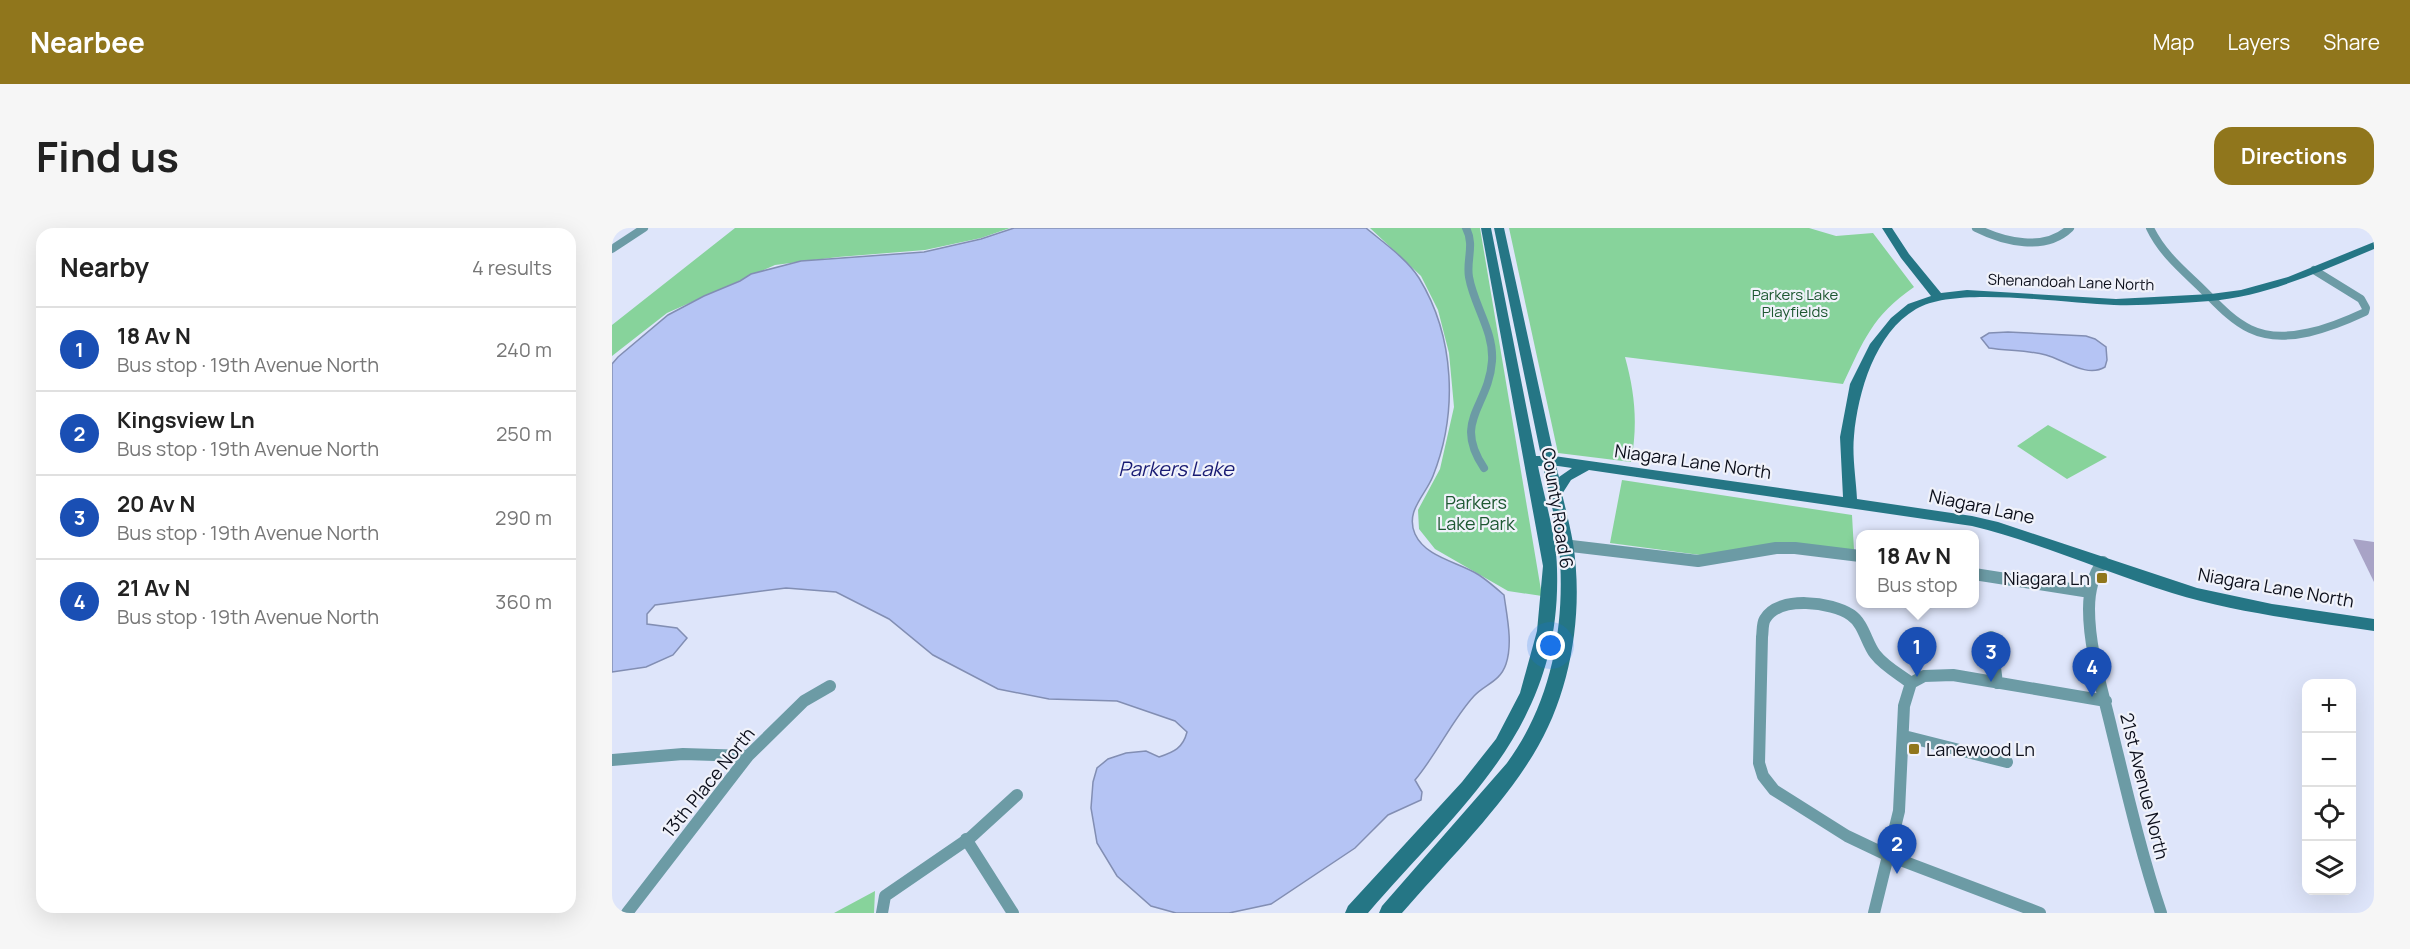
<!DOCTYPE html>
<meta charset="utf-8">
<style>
body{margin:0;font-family:Manrope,sans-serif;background:#f6f6f6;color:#222}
.controls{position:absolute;right:18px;bottom:18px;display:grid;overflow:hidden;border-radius:12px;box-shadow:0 6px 24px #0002}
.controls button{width:54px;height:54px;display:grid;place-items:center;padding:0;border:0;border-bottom:2px solid #e0e0e0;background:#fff;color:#222;font:30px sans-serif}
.you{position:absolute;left:939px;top:418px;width:21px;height:21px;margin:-15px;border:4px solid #fff;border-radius:50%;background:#1a73e8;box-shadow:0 0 0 9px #1a73e833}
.badge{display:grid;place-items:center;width:39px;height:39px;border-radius:50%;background:#90761c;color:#fff;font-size:20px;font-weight:700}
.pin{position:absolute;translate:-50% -50px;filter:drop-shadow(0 2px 3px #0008)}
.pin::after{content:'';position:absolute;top:32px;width:21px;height:18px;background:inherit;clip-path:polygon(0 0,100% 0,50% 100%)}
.popup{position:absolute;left:1244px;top:302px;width:123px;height:78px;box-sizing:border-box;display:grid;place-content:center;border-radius:12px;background:#fff;filter:drop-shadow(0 2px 4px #0005);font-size:20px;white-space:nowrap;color:#767676}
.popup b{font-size:22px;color:#222}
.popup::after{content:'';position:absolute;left:50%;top:100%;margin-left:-12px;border:12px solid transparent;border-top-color:#fff}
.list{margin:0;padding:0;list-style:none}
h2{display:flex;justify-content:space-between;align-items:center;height:78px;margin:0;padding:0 24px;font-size:26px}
h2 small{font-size:20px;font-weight:400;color:#767676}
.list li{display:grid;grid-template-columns:39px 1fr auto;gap:18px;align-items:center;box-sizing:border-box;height:84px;padding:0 24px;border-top:2px solid #e0e0e0}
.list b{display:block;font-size:22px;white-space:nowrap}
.list p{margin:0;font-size:20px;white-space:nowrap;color:#767676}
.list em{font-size:20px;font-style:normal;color:#767676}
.icon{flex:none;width:33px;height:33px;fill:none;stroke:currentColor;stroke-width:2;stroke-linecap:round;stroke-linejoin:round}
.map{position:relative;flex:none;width:1762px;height:685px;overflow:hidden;border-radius:18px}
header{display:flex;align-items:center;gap:36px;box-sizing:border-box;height:84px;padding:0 30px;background:#90761c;color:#fff}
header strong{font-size:28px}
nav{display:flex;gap:33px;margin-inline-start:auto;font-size:21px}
.intro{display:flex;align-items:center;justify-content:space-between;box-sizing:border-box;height:144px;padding:0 36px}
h1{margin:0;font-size:42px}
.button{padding:15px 27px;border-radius:18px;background:#90761c;color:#fff;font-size:21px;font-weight:700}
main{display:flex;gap:36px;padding:0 36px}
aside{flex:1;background:#fff;border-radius:18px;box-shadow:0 6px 24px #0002}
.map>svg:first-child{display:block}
.green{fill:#87d39b}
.water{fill:#b5c4f4;stroke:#828eb3;stroke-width:1.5}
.building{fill:#a8a3c6}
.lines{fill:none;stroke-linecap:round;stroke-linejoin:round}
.street-far1{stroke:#6c9ba5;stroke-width:8}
.street{stroke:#6c9ba5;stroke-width:12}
.secondary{fill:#257685;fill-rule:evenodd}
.poi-dot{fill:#90761c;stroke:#f0f2fa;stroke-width:2}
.labels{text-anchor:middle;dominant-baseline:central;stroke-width:4.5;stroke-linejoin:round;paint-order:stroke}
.far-street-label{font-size:15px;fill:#0c0f1b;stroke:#f0f2fa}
.far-park-label{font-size:15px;fill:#1e5832;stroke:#f0f2fa}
.street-label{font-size:18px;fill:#0c0f1b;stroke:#f0f2fa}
.park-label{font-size:18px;fill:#1e5832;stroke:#f0f2fa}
.poi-label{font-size:18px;fill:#0c0f1b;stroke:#f0f2fa;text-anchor:end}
.water-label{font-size:20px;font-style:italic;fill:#191b73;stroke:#f0f2fa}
</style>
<header>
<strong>Nearbee</strong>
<nav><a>Map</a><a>Layers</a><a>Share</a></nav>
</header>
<div class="intro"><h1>Find us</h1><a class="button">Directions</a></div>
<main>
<aside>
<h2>Nearby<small>4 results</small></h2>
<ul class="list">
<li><span class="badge" style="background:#1a4fb4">1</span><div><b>18 Av N</b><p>Bus stop · 19th Avenue North</p></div><em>240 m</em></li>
<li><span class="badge" style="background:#1a4fb4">2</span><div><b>Kingsview Ln</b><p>Bus stop · 19th Avenue North</p></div><em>250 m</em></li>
<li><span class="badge" style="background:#1a4fb4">3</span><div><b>20 Av N</b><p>Bus stop · 19th Avenue North</p></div><em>290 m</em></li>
<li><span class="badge" style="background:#1a4fb4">4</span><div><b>21 Av N</b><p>Bus stop · 19th Avenue North</p></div><em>360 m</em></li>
</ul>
</aside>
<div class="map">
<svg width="1762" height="685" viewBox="0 0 1762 685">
<rect width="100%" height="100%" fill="#dee5fa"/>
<path class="green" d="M 123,0 L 398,0 L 369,10 L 313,22 L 226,29 L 163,37 L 55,85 L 0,128 L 0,97 Z
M 758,0 L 868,0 L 930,368 L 896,363 L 823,321 L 807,301 L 806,282 L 828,241 L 842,179 L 837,125 L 826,82 L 809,48 Z
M 897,0 L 1197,0 L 1224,8 L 1261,5 L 1302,59 C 1260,88 1252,112 1231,156 L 1013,129 C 1023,165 1026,196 1019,234 L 946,225 Z
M 1436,197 L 1495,229 L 1455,251 L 1405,218 Z
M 1010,252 L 1240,287 L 1242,322 L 1088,327 L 998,315 Z
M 263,663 L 262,685 L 222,685 Z"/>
<path class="water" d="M 402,0 L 754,0 C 772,15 795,31 807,50 C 843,109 846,185 821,248 C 813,268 793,283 803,306 C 814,330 847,334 867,347 C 876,353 884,360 892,367 C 895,389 901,415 894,436 C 888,454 873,456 862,468 C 840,492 825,526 803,552 L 810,564 L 809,572 L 776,587 L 743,620 L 659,676 L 617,685 L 564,685 L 539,678 L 505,648 L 485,615 L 479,580 L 481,554 L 485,540 L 496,531 L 514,525 L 534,523 L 547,529 C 562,524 571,520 575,504 L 563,493 L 505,473 L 437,471 L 386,461 L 321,427 L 277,391 L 224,364 L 174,360 L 43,377 L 35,386 L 35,396 L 65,400 L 75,410 L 61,427 L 34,439 L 0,444 L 0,136 L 6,129 L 56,87 L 92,68 L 128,53 L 139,46 L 189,33 L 312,24 L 369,11 Z
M 1396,104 L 1474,108 L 1483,111 L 1494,119 L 1495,132 L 1493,139 C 1475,150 1452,132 1434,127 C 1415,122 1396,123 1377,120 L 1369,110 L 1377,105 Z"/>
<path class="building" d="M 1741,311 L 1762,314 L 1762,354 Z"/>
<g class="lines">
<path class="street-far1" d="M 854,0 C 863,17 854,32 857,49 C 862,78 882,103 880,133 C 877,179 840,192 872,240
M 1364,0 C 1392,14 1433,24 1458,0
M 1538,0 C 1549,23 1567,39 1585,56 C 1601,71 1617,91 1638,101 C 1673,118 1721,99 1753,84 L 1754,80 L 1749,71 L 1702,42
M 0,21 L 32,0"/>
<path class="street" d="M 934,315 L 1086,333 L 1164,320 L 1183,320 L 1248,328
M 1491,334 C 1480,348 1477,364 1477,381 C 1477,422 1491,464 1500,503 C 1515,564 1529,625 1549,685
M 1362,346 L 1478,364
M 1379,409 L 1385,455
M 1299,455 C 1287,446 1272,438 1263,426 C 1254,414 1252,396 1239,387 C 1220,374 1167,367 1153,391 C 1150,396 1151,403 1150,409 L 1147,535 L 1151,548 L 1162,562 L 1235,608 L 1275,627 L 1428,685
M 1292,508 L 1395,534
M 0,532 L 71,526 L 136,528
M 354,611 L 401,685
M 15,685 L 136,528 L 192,473 L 218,458
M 270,685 L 273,668 L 359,609 L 405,567
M 1262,685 L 1287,583 L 1292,478 L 1299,455 L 1312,448 L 1341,447 L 1494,473"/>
<path class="secondary" d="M 869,0 L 879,0 L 924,228 L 929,228 L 882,0 L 892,0 L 942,228 L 1231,269 L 1228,209 L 1238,156 L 1258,116 L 1279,90 L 1296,76 L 1319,68 L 1289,30 L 1270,0 L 1280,0 L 1297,26 L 1329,65 L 1355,62 L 1504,71 L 1599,66 L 1629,62 L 1676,49 L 1762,14 L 1762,21 C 1709,43 1656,68 1598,73 C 1566,75 1533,78 1502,77 C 1453,76 1344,57 1304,81 C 1263,105 1246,164 1242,208 C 1240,228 1244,251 1245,271 L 1360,288 L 1386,294 L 1585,360 L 1660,376 L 1762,391 L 1762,403 C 1694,393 1626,385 1560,365 C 1492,344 1429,315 1360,298 L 977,242 L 959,252 L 950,266 C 954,282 958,298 961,315 C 972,385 959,466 921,527 C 885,585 834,634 790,685 L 767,685 L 770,678 L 895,535 C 941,472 954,394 947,318 C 944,291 936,264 931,238 L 926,238 C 932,268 945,312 945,341 C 950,499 850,576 756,685 L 733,685 L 736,678 L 850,554 L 884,511 L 908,465 L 925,403 L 931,338 ZM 944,238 L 946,238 L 960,240 L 947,249 Z"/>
</g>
<g class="poi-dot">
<rect x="1484" y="344" width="12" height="12" rx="3"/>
<rect x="1296" y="515" width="12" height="12" rx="3"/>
</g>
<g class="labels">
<g class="far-street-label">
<text transform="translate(1459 54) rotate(2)">Shenandoah Lane North</text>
</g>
<g class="far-park-label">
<text x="1183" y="66">Parkers Lake<tspan x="1183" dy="17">Playfields</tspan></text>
</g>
<g class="street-label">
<text transform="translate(1081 233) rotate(8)">Niagara Lane North</text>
<text transform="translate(1370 278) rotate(12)">Niagara Lane</text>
<text transform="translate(946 280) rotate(81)">County Road 6</text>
<text transform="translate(1664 359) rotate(10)">Niagara Lane North</text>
<text transform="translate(96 554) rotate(-51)">13th Place North</text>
<text transform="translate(1533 558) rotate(76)">21st Avenue North</text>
</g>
<g class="park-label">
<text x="864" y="274">Parkers<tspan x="864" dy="21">Lake Park</tspan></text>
</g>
<g class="poi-label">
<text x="1478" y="350">Niagara Ln</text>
<text x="1314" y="521" text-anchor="start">Lanewood Ln</text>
</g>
<g class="water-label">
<text x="564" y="240">Parkers Lake</text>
</g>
</g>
</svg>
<div class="controls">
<button>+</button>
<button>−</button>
<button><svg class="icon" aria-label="locate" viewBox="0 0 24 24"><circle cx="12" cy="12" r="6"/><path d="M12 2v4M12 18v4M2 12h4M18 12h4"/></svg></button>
<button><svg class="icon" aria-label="layers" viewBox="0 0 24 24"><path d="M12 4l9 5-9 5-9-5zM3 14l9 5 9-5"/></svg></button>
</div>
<div class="you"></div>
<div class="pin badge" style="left:1305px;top:449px;background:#1a4fb4">1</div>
<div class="popup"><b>18 Av N</b>Bus stop</div>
<div class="pin badge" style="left:1285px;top:646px;background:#1a4fb4">2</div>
<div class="pin badge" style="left:1379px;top:454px;background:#1a4fb4">3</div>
<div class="pin badge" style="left:1480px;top:469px;background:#1a4fb4">4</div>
</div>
</main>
